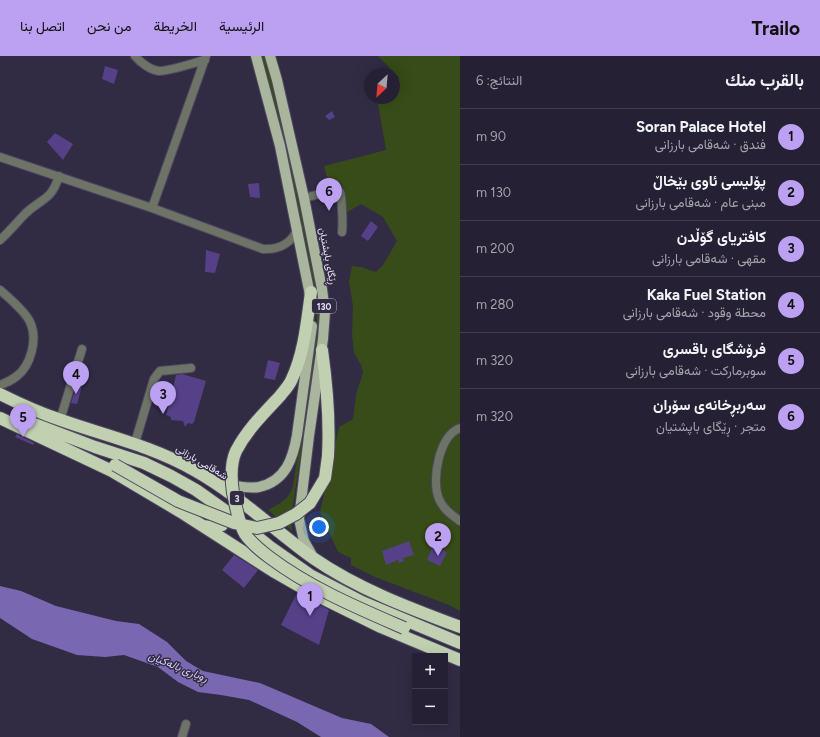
<!DOCTYPE html>
<html lang="ar">
<meta charset="utf-8">
<style>
body{margin:0;font-family:Figtree,Vazirmatn,sans-serif;background:#2d283b;color:#f1f3f6;direction:rtl}
.controls{position:absolute;right:12px;bottom:12px;display:grid;overflow:hidden;border-radius:0px;box-shadow:0 4px 16px #0002}
.controls button{width:36px;height:36px;display:grid;place-items:center;padding:0;border:0;border-bottom:1px solid #423e4e;background:#252033;color:#f1f3f6;font:20px sans-serif}
.compass{position:absolute;left:364px;top:12px;width:36px;height:36px;border-radius:50%;background:#252033;box-shadow:0 4px 16px #0002;rotate:206deg}
.you{position:absolute;left:319px;top:471px;width:14px;height:14px;margin:-10px;border:3px solid #fff;border-radius:50%;background:#1a73e8;box-shadow:0 0 0 6px #1a73e833}
.badge{display:grid;place-items:center;width:26px;height:26px;border-radius:50%;background:#bca0f2;color:#111;font-size:13px;font-weight:700}
.pin{position:absolute;translate:-50% -33px;filter:drop-shadow(0 1px 2px #0008)}
.pin::after{content:'';position:absolute;top:21px;width:14px;height:12px;background:inherit;clip-path:polygon(0 0,100% 0,50% 100%)}
.list{margin:0;padding:0;list-style:none}
h2{display:flex;justify-content:space-between;align-items:center;height:52px;margin:0;padding:0 16px;font-size:17px}
h2 small{font-size:13px;font-weight:400;color:#a3a3ac}
.list li{display:grid;grid-template-columns:26px 1fr auto;gap:12px;align-items:center;box-sizing:border-box;height:56px;padding:0 16px;border-top:1px solid #423e4e}
.list b{display:block;font-size:15px;white-space:nowrap}
.list p{margin:0;font-size:13px;white-space:nowrap;color:#a3a3ac}
.list em{font-size:13px;font-style:normal;color:#a3a3ac}
.map{position:relative;flex:none;width:460px;height:681px;overflow:hidden;direction:ltr}
header{display:flex;align-items:center;gap:24px;box-sizing:border-box;height:56px;padding:0 20px;background:#bca0f2;color:#111}
header strong{font-size:19px}
nav{display:flex;gap:22px;margin-inline-start:auto;font-size:14px}
main{display:flex}
aside{flex:1;background:#252033}
.map>svg:first-child{display:block}
.green{fill:#374c18}
.water{fill:#7a67b2}
.building{fill:#564189}
.lines{fill:none;stroke-linecap:round;stroke-linejoin:round}
.minor-casing{stroke:#4e4960;stroke-width:10}
.major-casing{stroke:#4e4960;stroke-width:12}
.highway-casing{stroke:#4e4960;stroke-width:14}
.minor{stroke:#6d7366;stroke-width:8}
.major{stroke:#a9b59c;stroke-width:10}
.highway{stroke:#c1d0b1;stroke-width:12}
.highway-bridge-casing{stroke:#4e4960;stroke-width:14;stroke-linecap:butt}
.highway-bridge{stroke:#c1d0b1;stroke-width:12}
.labels{text-anchor:middle;dominant-baseline:central;stroke-width:3;stroke-linejoin:round;paint-order:stroke}
.shield{fill:#312b44;stroke:#b0acbf;stroke-width:1}
.shield-label{font-size:9px;font-weight:bold;fill:#e7e4f4}
.street-label{font-size:10px;fill:#e7e4f4;stroke:#312b44}
.water-label{font-size:11px;font-style:italic;fill:#d9d0fa;stroke:#312b44}
</style>
<header>
<strong>Trailo</strong>
<nav><a>الرئيسية</a><a>الخريطة</a><a>من نحن</a><a>اتصل بنا</a></nav>
</header>
<main>
<aside>
<h2>بالقرب منك<small>النتائج: 6</small></h2>
<ul class="list">
<li><span class="badge">1</span><div><b>Soran Palace Hotel</b><p>فندق · شەقامی بارزانی</p></div><em>90 m</em></li>
<li><span class="badge">2</span><div><b>پۆلیسی ئاوی بێخاڵ</b><p>مبنى عام · شەقامی بارزانی</p></div><em>130 m</em></li>
<li><span class="badge">3</span><div><b>کافتریای گۆڵدن</b><p>مقهى · شەقامی بارزانی</p></div><em>200 m</em></li>
<li><span class="badge">4</span><div><b>Kaka Fuel Station</b><p>محطة وقود · شەقامی بارزانی</p></div><em>280 m</em></li>
<li><span class="badge">5</span><div><b>فرۆشگای باقسری</b><p>سوبرماركت · شەقامی بارزانی</p></div><em>320 m</em></li>
<li><span class="badge">6</span><div><b>سەربڕخانەی سۆران</b><p>متجر · ڕێگای باپشتیان</p></div><em>320 m</em></li>
</ul>
</aside>
<div class="map">
<svg width="460" height="681" viewBox="0 0 460 681">
<rect width="100%" height="100%" fill="#312b44"/>
<path class="green" d="M 262,0 L 265,0 L 266,2 L 293,111 L 320,250 L 319,281 L 291,462 L 292,475 L 268,454 C 279,448 289,444 293,430 L 311,311 L 317,264 L 316,252 L 290,116 Z
M 378,0 L 460,0 L 460,555 L 449,549 L 375,521 L 351,509 L 351,502 L 338,496 L 320,456 L 339,371 L 353,363 L 356,338 L 363,317 L 361,309 L 354,297 L 352,279 L 353,250 L 349,226 L 352,210 L 361,211 L 376,216 L 383,209 L 397,185 L 383,161 L 361,148 L 346,157 L 341,127 L 329,129 L 324,110 L 386,94 L 378,48 L 383,42 L 394,42 L 394,28 L 399,21 Z"/>
<path class="water" d="M 0,530 L 21,535 L 56,550 L 116,565 L 139,568 L 167,586 L 186,605 L 203,615 L 260,627 L 342,662 L 371,668 L 389,681 L 321,681 L 297,666 L 249,644 L 221,639 L 198,636 L 178,626 L 158,611 L 124,599 L 105,601 L 77,599 L 32,583 L 0,562 Z"/>
<path class="building" d="M 105,10 L 118,14 L 114,28 L 102,23 Z
M 332,55 L 335,61 L 329,64 L 325,60 Z
M 55,77 L 73,88 L 63,104 L 47,86 Z
M 259,127 L 260,142 L 250,141 L 248,128 Z
M 371,165 L 378,171 L 368,185 L 361,180 Z
M 206,194 L 220,198 L 215,217 L 205,216 Z
M 268,304 L 280,307 L 275,324 L 264,322 Z
M 182,318 L 206,325 L 194,366 L 192,368 L 188,367 L 185,371 L 183,365 L 171,364 L 171,361 L 166,359 L 171,342 L 176,319 Z
M 77,328 L 82,330 L 77,348 L 71,347 Z
M 17,378 L 34,387 L 33,389 L 15,381 Z
M 409,485 L 414,499 L 403,502 L 404,505 L 399,507 L 398,504 L 386,509 L 382,495 Z
M 433,490 L 447,496 L 440,510 L 427,504 Z
M 234,499 L 258,514 L 244,532 L 222,514 Z
M 297,537 L 329,554 L 319,589 L 281,569 Z"/>
<g class="lines">
<g class="minor-casing">
<path id="minor" d="M 135,0 C 140,6 150,14 159,15 C 170,15 193,7 205,4
M 0,101 L 152,152 L 263,193 C 279,194 292,187 298,172
M 304,142 L 331,135 L 340,136 C 342,140 343,170 342,176
M 152,152 L 206,0
M 0,184 C 10,175 17,166 26,157 C 43,141 51,145 59,120
M 0,234 C 9,242 25,255 30,266 C 38,283 31,309 17,320 C 12,324 6,327 0,329
M 60,364 L 82,293
M 460,372 C 439,380 431,424 439,443 C 443,453 452,459 460,465
M 135,387 L 154,323 L 160,315 L 191,312
M 182,681 L 186,668"/>
</g>
<g class="major-casing">
<path id="major" d="M 256,0 L 280,90 L 311,244
M 270,0 L 277,24 L 304,142 L 322,233 L 325,256 L 323,283 L 309,380 L 299,463 L 304,485 L 313,501
M 225,428 C 236,430 248,433 259,431 C 286,425 293,402 297,379 L 312,270"/>
</g>
<g class="highway-casing">
<path id="highway" d="M 322,294 C 327,330 330,364 328,400
M 0,338 C 20,348 40,357 61,364 C 106,380 152,390 194,414 C 237,438 273,473 313,502 C 358,533 409,552 460,571
M 280,340 C 283,336 288,331 291,325 C 304,298 307,266 311,236
M 16,361 L 95,391 L 144,407 L 171,420 L 196,434 L 227,456 L 270,491 L 310,519 L 362,546 L 460,587
M 0,362 L 112,415 L 181,456 L 273,515 L 308,535 L 381,571 L 460,604
M 203,470 L 211,471 L 222,469"/>
</g>
<use href="#minor" class="minor"/>
<use href="#major" class="major"/>
<use href="#highway" class="highway"/>
<g class="highway-bridge-casing">
<path id="highway-bridge" d="M 280,340 C 263,358 247,374 236,395 C 230,408 231,423 233,437 C 236,450 238,466 245,478 C 251,487 261,495 269,501 C 310,532 358,552 404,572
M 115,409 L 178,445 L 234,467 L 257,472 L 279,467 L 296,458 L 310,447 L 325,422 L 328,400"/>
</g>
<use href="#highway-bridge" class="highway-bridge"/>
</g>
<g class="labels">
<g class="shield">
<rect x="312" y="243" width="24" height="14" rx="3"/>
<rect x="230" y="435" width="14" height="14" rx="3"/>
</g>
<g class="shield-label">
<text x="324" y="250">130</text>
<text x="237" y="442">3</text>
</g>
<g class="street-label">
<text transform="translate(328 200) rotate(79)">ڕێگای باپشتیان</text>
<text transform="translate(202 406) rotate(31)">شەقامی بارزانی</text>
</g>
<g class="water-label">
<text transform="translate(178 611) rotate(22)">ڕوباری بالەکیان</text>
</g>
</g>
</svg>
<div class="controls">
<button>+</button>
<button>−</button>
</div>
<svg class="compass" viewBox="-18 -18 36 36"><path d="M0-13l5 13h-10z" fill="#e53935"/><path d="M0 13l5-13h-10z" fill="#a3a3ac"/></svg>
<div class="you"></div>
<div class="pin badge" style="left:310px;top:560px">1</div>
<div class="pin badge" style="left:438px;top:500px">2</div>
<div class="pin badge" style="left:163px;top:358px">3</div>
<div class="pin badge" style="left:76px;top:338px">4</div>
<div class="pin badge" style="left:23px;top:381px">5</div>
<div class="pin badge" style="left:329px;top:155px">6</div>
</div>
</main>
